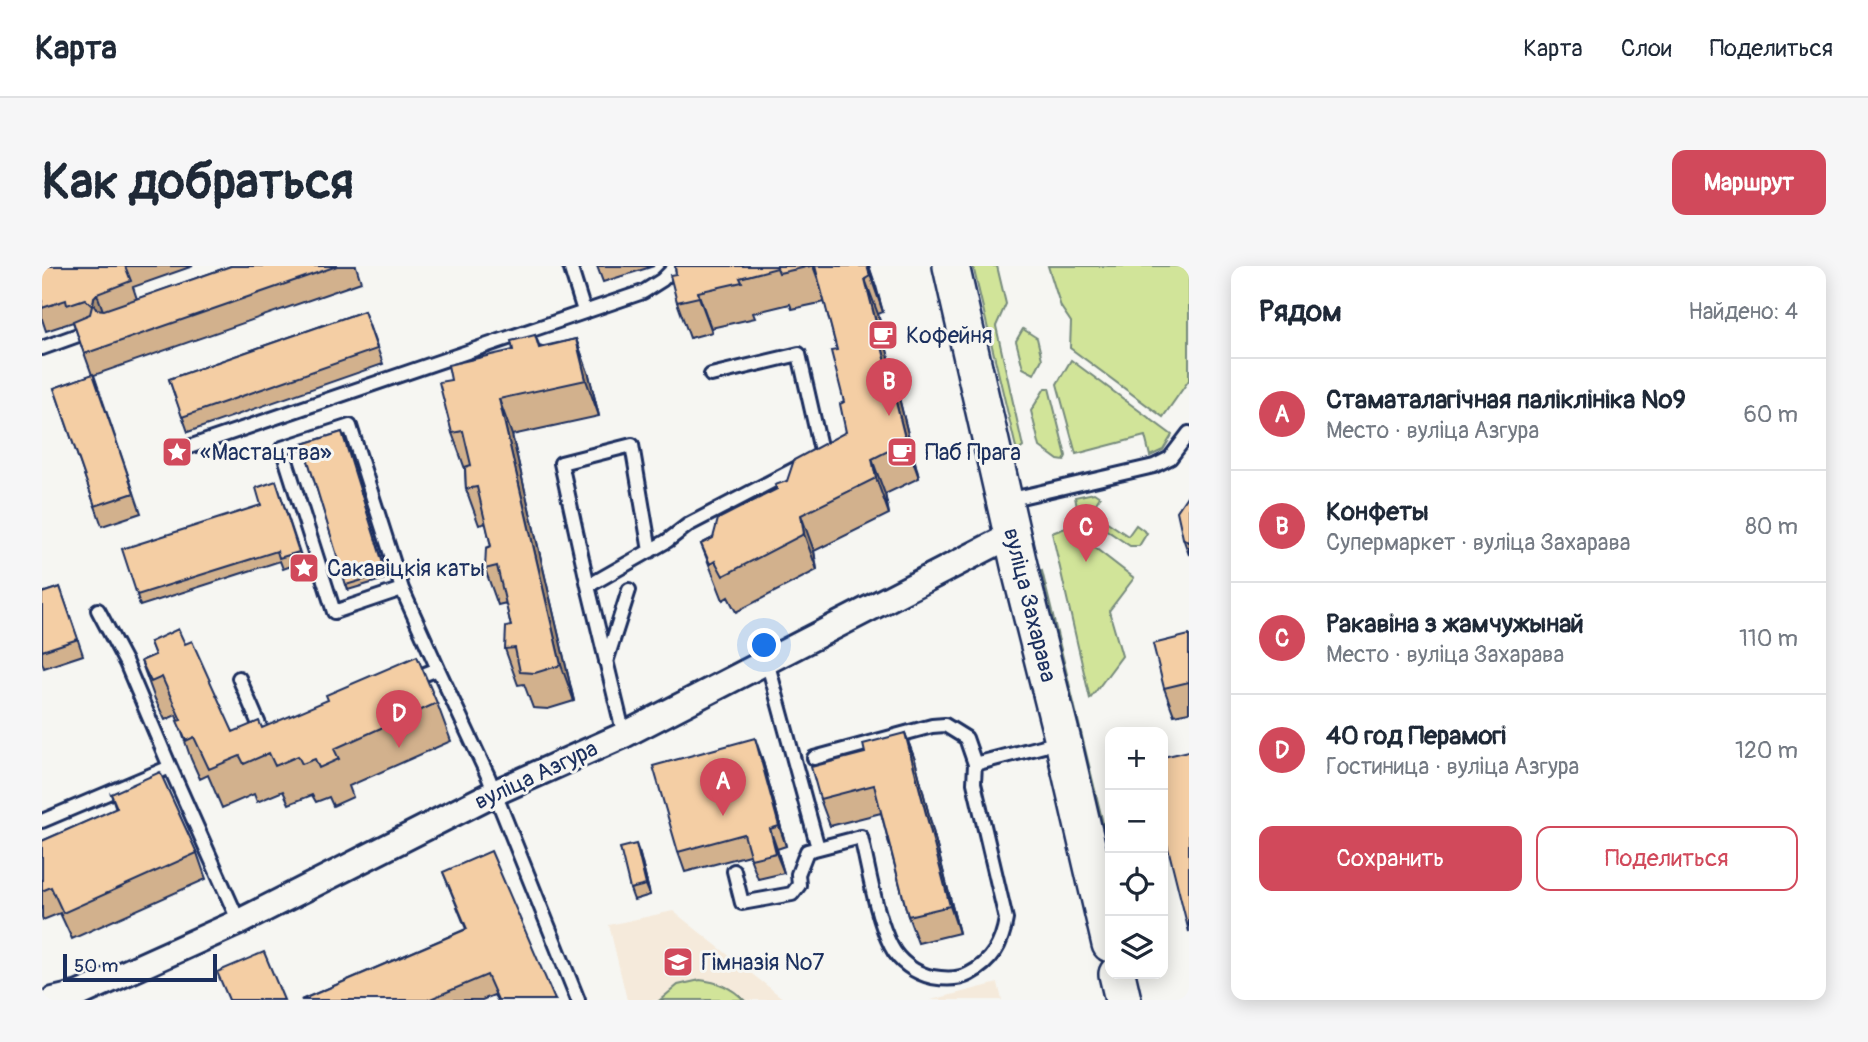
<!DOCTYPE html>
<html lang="ru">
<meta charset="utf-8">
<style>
body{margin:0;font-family:Pangolin,sans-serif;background:#f6f6f7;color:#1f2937}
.controls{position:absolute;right:21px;bottom:21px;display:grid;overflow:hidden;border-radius:14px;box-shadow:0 4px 18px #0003}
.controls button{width:63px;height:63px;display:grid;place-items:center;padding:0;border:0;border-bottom:2px solid #e0e1e3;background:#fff;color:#1f2937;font:35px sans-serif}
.scale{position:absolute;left:21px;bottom:18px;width:154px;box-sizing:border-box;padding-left:7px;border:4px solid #1b2f5e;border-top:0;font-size:19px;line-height:24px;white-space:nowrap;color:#1b2f5e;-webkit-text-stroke:5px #f6f6f2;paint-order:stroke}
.you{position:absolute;left:723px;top:380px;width:24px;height:24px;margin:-18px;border:5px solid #fff;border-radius:50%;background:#1a73e8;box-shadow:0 0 0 10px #1a73e833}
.badge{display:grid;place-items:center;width:46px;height:46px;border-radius:50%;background:#d1495b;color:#fff;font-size:23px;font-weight:700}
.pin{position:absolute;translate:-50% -58px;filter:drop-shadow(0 2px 4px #0008)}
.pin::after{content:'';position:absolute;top:37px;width:24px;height:21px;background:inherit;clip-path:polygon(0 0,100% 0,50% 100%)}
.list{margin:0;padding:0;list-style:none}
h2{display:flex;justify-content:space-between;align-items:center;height:91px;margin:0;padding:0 28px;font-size:30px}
h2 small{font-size:23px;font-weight:400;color:#747a83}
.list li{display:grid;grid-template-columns:46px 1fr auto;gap:21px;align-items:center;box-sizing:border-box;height:112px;padding:0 28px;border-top:2px solid #e0e1e3}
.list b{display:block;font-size:26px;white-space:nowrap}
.list p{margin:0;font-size:23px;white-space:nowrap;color:#747a83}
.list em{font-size:23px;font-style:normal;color:#747a83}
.actions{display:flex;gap:14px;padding:21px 28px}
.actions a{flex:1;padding:16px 0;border:2px solid #d1495b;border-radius:14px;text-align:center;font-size:24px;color:#d1495b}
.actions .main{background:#d1495b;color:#fff}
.icon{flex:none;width:38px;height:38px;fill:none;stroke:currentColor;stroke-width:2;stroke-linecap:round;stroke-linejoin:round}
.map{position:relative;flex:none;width:1147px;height:734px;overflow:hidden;border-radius:14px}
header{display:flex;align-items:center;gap:42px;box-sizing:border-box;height:98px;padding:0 35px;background:#fff;border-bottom:2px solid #e0e1e3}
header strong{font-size:33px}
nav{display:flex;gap:38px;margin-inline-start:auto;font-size:24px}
.intro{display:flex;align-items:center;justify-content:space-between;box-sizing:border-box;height:168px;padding:0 42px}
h1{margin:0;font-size:49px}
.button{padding:18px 32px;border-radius:14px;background:#d1495b;color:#fff;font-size:24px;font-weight:700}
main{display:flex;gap:42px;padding:0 42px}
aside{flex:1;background:#fff;border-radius:14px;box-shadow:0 4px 18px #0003}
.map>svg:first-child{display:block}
.built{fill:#f5eadb}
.green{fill:#d1e499;stroke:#768a7c;stroke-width:2}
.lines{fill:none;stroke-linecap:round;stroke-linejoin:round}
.service-casing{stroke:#1b2f5e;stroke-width:18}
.minor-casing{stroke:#1b2f5e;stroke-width:30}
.secondary-casing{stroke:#1b2f5e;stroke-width:40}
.service{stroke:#f6f6f2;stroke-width:12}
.minor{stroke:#f6f6f2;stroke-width:24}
.secondary{stroke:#f6f6f2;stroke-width:35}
.wall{fill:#d2b18d;stroke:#1b2f5e;stroke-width:2}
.shaded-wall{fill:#ab9073;stroke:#1b2f5e;stroke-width:2}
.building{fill:#f4cea4;stroke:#1b2f5e;stroke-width:2}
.labels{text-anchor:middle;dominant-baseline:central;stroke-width:6;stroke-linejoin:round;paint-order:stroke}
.poi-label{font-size:23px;fill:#1b2f5e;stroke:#f6f6f2;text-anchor:start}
.street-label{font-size:23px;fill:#1b2f5e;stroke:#f6f6f2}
</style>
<header>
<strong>Карта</strong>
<nav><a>Карта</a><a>Слои</a><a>Поделиться</a></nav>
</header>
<div class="intro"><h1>Как добраться</h1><a class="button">Маршрут</a></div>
<main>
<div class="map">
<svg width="1147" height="734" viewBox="0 0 1147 734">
<rect width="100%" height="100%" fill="#f6f6f2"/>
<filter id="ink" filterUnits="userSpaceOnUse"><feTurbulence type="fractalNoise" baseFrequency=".0143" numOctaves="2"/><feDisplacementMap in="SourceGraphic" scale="14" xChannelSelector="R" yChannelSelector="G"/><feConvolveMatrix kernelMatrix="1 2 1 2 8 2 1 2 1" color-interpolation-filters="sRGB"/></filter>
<g filter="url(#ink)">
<path class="built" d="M 631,645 L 743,734 L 585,734 L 567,659 Z
M 956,717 L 960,734 L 889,734 Z"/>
<path class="green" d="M 931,0 L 955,0 L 964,38 L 954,60 L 981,181 L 975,186 Z
M 1006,0 L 1147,0 L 1147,114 L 1121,151 L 1028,82 L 1029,56 L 1019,41 Z
M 981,63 L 995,72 L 1000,93 L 992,108 L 981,102 L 974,75 Z
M 1029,94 L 1130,169 L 1121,184 L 1108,190 L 1103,170 L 1034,188 L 1015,118 Z
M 1003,122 L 1007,122 L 1024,190 L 1022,195 L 1016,194 L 998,181 L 989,145 Z
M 1052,227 L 1058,231 L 1049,245 L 1086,270 L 1094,259 L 1105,267 L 1097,280 L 1088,280 L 1038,246 L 1035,241 L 1033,231 Z
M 1026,261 L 1092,312 L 1067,345 L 1080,390 L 1048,433 L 1010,267 Z
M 1000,305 L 1068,586 L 1068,628 L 993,309 Z
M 658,714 C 676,716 689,721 702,734 L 618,734 L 636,719 Z"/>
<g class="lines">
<g class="service-casing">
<path id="service" d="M 528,0 L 542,45
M 0,82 L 50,64
M 144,182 L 601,26 L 620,14 L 634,0
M 966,234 L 1112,200 L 1128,192 L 1147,167
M 546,320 L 625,275 L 646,259 L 780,189 L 757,88 L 669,109
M 360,323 L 292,346 L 240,182 L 308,160 L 360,323 L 396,403
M 56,344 L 84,397 L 128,501
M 725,395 L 776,582
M 564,396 L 587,324
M 197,412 L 222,470
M 370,413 L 396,403 L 446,510 L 536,734
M 582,469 L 546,320 L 519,197 L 590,179 L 608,285
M 933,498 L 1021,475
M 0,555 L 128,501 L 197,656
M 692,605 L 700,637 L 750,628 L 757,619 L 756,608 L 765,585 L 819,571 C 827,604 834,651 849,680 C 857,696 873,707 890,711 C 902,713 916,714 927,708 C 950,696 960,678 964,653 L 932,517 L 933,498 L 924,472 L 903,459 L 890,460 L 772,492"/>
</g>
<g class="minor-casing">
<path id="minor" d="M 11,734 L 37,728 L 197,656 L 452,527 L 582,469 L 970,269"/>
</g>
<g class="secondary-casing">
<path id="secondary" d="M 909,0 L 979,308 L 1021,475 L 1068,678
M 1075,708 L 1081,734"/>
</g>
<use href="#service" class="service"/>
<use href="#minor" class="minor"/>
<use href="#secondary" class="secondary"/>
</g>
<path class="wall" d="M 0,0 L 151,0 L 91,21 L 95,33 L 189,0 L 314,0 L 319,16 L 52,109 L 99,247 L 60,260 L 12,122 L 50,109 L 31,56 L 4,65 L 0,53 Z
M 555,0 L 612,0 L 561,16 Z
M 633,0 L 827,0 L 841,46 L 836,48 L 877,212 L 843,228 L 847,248 L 772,285 L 775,304 L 694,346 L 686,331 L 681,334 L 659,278 L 671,272 L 735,223 L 804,166 L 802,136 L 795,84 L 783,36 L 750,43 L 748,38 L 711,47 L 713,52 L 669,62 L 670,66 L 648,72 L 635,36 L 634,8 Z
M 322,45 L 341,98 L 146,166 L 127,113 Z
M 493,69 L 498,81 L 534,73 L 547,109 L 557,150 L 470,169 L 532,435 L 506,443 L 491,442 L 482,418 L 476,419 L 463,383 L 469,360 L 464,337 L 456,339 L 443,303 L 449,280 L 444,257 L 437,259 L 424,223 L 423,203 L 410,167 L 471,84 Z
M 300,166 L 346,312 L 306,324 L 261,178 Z
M 234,215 L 261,296 L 241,303 L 238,295 L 98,340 L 95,329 L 219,239 Z
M 1147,227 L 1147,289 L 1141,272 Z
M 18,321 L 41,389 L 2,402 L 0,396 L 0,327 Z
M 1147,369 L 1147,446 L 1132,449 L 1122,422 Z
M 108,376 L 143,378 L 191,466 L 395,437 L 409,475 L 307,520 L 311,531 L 291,540 L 287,531 L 274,536 L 270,529 L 247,538 L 241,525 L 215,536 L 212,528 L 180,542 L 166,509 L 158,513 L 149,493 L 134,449 L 123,454 L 113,433 L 99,395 L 113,389 Z
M 863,467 L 873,494 L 917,667 L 876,677 L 866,650 L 839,547 L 788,560 L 778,533 L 823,487 Z
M 720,492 L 744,580 L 735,583 L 742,607 L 716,613 L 707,589 L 643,606 L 636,586 Z
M 69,528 L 155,587 L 164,613 L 30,673 L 18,647 L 1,654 L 0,651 L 0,575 L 74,543 Z
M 598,589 L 608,629 L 592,634 L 588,623 Z
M 401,606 L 513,734 L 455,734 L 452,729 L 440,734 L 259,734 L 424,663 Z"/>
<path class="shaded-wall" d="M 771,0 L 774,0 L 784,35 Z
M 825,0 L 827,0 L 834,20 L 841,46 Z
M 823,13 L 836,48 L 877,212 L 864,176 Z
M 656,26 L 669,62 L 670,66 L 657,31 Z
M 55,28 L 63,50 L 60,53 L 51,38 L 52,31 Z
M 534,73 L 547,109 L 557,150 L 544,114 Z
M 457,133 L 470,169 L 532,435 L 519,399 Z
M 830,193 L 843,228 L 847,248 L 834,212 Z
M 759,249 L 772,285 L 775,304 L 762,268 Z
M 863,467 L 873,494 L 917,667 L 908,640 Z
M 713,472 L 720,492 L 744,580 L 737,560 Z
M 728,563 L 735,583 L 742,607 L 734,587 Z
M 594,578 L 598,589 L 608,629 L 604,619 Z"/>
<path class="building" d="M 0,0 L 83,0 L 89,15 L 55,28 L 52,31 L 51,38 L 54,43 L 62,44 L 189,0 L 295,0 L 42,88 L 31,55 L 48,48 L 50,40 L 43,33 L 25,39 L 24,34 L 0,42 Z
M 633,0 L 769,0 L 737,7 L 735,2 L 698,12 L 700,16 L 656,26 L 657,31 L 635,36 L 628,9 L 634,8 Z
M 773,0 L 825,0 L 828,10 L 823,13 L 864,176 L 830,193 L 834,212 L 759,249 L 762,268 L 681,310 L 673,295 L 668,298 L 659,278 L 671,272 L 676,253 L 735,223 L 733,219 L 745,215 L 752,194 L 804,166 L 798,138 L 802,136 L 789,85 L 795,84 Z
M 322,45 L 335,83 L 140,151 L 127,113 Z
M 493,69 L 497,82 L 534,73 L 544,114 L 457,133 L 519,399 L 493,407 L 478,406 L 473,382 L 463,383 L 464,361 L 469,360 L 455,300 L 443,303 L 444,282 L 449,280 L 435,221 L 424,223 L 423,201 L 429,199 L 421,165 L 410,167 L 397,116 L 409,114 L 406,99 L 471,84 L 469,75 Z
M 51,108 L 92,227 L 53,240 L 12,122 Z
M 300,166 L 344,307 L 304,319 L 261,178 Z
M 234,215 L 257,286 L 237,292 L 235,285 L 95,329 L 80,283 L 219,239 L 214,222 Z
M 1147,227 L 1147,277 L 1141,272 L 1135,245 Z
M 18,321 L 36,373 L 0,385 L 0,327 Z
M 136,363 L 143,378 L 150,375 L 191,466 L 217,455 L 220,462 L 286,434 L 284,429 L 375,390 L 395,437 L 292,483 L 297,493 L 277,502 L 273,493 L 260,498 L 256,490 L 233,500 L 227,487 L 202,498 L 198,490 L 167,503 L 152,471 L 144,475 L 135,455 L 139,454 L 120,411 L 109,416 L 99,395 L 113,389 L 108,376 Z
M 1147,369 L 1147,416 L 1122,422 L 1111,378 Z
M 863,467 L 908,640 L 866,650 L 832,519 L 778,533 L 769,501 L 823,487 L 821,478 Z
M 713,472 L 737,560 L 728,563 L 734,587 L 709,593 L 702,568 L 636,586 L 611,500 Z
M 1147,485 L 1147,666 L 1121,562 L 1121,491 Z
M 118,506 L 155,587 L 21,647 L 9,621 L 0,625 L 0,575 L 75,542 L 69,528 Z
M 594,578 L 604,619 L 588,623 L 578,582 Z
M 449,585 L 513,734 L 456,734 L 445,709 L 386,734 L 259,734 L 425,663 L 401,606 Z
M 222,686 L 242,734 L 187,734 L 175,706 Z"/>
</g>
<defs>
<g id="cafe-square" transform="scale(1.575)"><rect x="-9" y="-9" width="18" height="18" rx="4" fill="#d1495b" stroke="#f6f6f2"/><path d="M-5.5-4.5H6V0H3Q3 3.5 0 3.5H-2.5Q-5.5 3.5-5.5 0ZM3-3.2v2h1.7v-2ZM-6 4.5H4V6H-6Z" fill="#fff"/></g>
<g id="sight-square" transform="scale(1.575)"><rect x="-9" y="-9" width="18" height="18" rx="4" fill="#d1495b" stroke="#f6f6f2"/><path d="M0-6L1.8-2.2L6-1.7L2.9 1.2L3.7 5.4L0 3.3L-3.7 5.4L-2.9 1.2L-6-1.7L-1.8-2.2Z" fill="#fff"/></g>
<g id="school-square" transform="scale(1.575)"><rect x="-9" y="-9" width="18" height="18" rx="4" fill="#d1495b" stroke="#f6f6f2"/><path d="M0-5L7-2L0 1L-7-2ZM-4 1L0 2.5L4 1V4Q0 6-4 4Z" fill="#fff"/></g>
</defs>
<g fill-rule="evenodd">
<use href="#cafe-square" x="841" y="69"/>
<use href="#sight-square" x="135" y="186"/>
<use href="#cafe-square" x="860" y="186"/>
<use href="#sight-square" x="262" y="302"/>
<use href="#school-square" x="636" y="696"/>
</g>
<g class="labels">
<g class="poi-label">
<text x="864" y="69">Кофейня</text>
<text x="158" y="186">«Мастацтва»</text>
<text x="883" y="186">Паб Прага</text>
<text x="285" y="302">Сакавіцкія каты</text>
<text x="659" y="696">Гімназія №7</text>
</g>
<g class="street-label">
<text transform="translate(988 339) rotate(76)">вуліца Захарава</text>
<text transform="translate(494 509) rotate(-25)">вуліца Азгура</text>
</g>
</g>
</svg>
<div class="controls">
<button>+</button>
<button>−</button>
<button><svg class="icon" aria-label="locate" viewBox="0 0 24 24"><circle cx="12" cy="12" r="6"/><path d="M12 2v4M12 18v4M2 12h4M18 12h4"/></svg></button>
<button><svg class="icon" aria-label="layers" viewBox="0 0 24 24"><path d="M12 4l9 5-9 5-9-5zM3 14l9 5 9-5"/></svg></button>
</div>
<div class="scale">50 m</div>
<div class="you"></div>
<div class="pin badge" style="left:681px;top:550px">A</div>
<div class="pin badge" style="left:847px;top:150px">B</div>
<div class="pin badge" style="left:1044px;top:296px">C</div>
<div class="pin badge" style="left:357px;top:482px">D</div>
</div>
<aside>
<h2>Рядом<small>Найдено: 4</small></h2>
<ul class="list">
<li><span class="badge">A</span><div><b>Стаматалагічная паліклініка №9</b><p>Место · вуліца Азгура</p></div><em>60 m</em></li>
<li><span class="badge">B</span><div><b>Конфеты</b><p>Супермаркет · вуліца Захарава</p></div><em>80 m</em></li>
<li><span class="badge">C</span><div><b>Ракавіна з жамчужынай</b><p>Место · вуліца Захарава</p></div><em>110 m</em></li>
<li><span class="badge">D</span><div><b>40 год Перамогі</b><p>Гостиница · вуліца Азгура</p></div><em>120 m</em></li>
</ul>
<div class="actions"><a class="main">Сохранить</a><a>Поделиться</a></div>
</aside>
</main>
